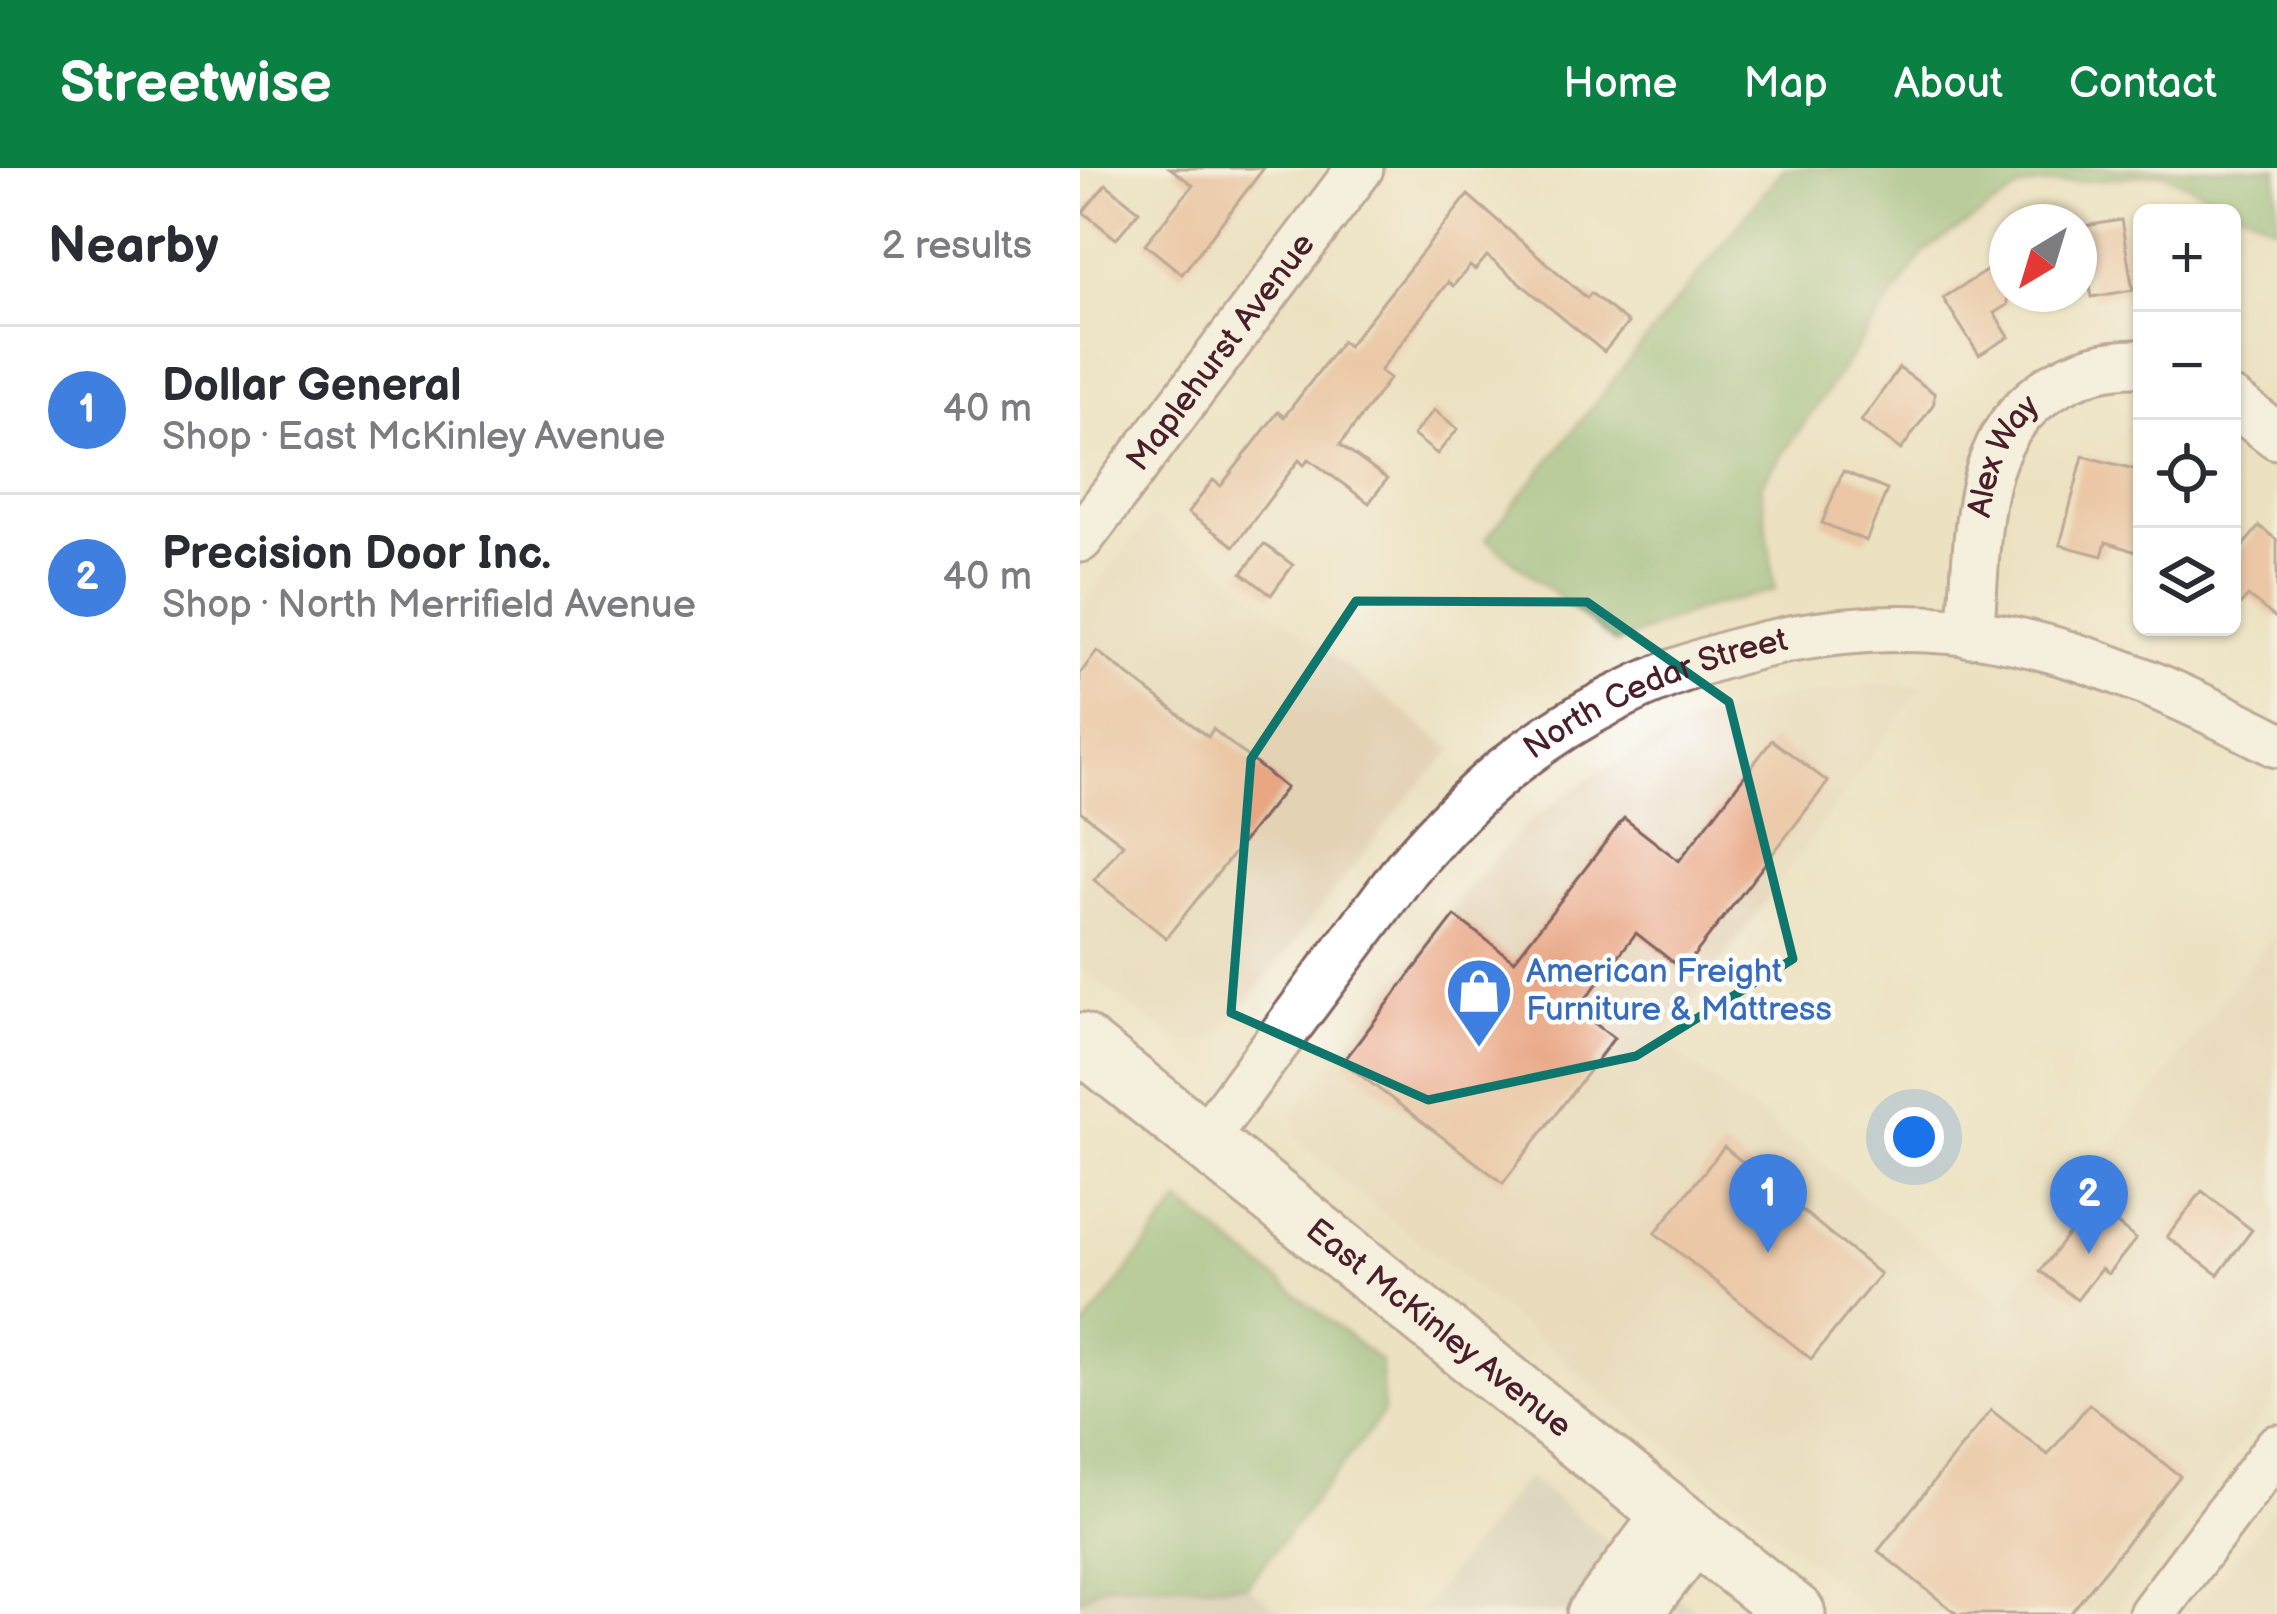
<!DOCTYPE html>
<meta charset="utf-8">
<style>
body{margin:0;font-family:"Balsamiq Sans",sans-serif;background:#f2f2f3;color:#2b2b33}
.controls{position:absolute;right:36px;top:36px;display:grid;overflow:hidden;border-radius:18px;box-shadow:0 3px 9px #0004}
.controls button{width:108px;height:108px;display:grid;place-items:center;padding:0;border:0;border-bottom:3px solid #e1e1e2;background:#fff;color:#2b2b33;font:60px sans-serif}
.compass{position:absolute;left:909px;top:36px;width:108px;height:108px;border-radius:50%;background:#fff;box-shadow:0 3px 9px #0004;rotate:218deg}
.you{position:absolute;left:834px;top:969px;width:42px;height:42px;margin:-30px;border:9px solid #fff;border-radius:50%;background:#1a73e8;box-shadow:0 0 0 18px #1a73e833}
.badge{display:grid;place-items:center;width:78px;height:78px;border-radius:50%;background:#0b8043;color:#fff;font-size:39px;font-weight:700}
.pin{position:absolute;translate:-50% -99px;filter:drop-shadow(0 3px 6px #0008)}
.pin::after{content:'';position:absolute;top:63px;width:42px;height:36px;background:inherit;clip-path:polygon(0 0,100% 0,50% 100%)}
.list{margin:0;padding:0;list-style:none}
h2{display:flex;justify-content:space-between;align-items:center;height:156px;margin:0;padding:0 48px;font-size:51px}
h2 small{font-size:39px;font-weight:400;color:#7c7c81}
.list li{display:grid;grid-template-columns:78px 1fr auto;gap:36px;align-items:center;box-sizing:border-box;height:168px;padding:0 48px;border-top:3px solid #e1e1e2}
.list b{display:block;font-size:45px;white-space:nowrap}
.list p{margin:0;font-size:39px;white-space:nowrap;color:#7c7c81}
.list em{font-size:39px;font-style:normal;color:#7c7c81}
.icon{flex:none;width:66px;height:66px;fill:none;stroke:currentColor;stroke-width:2;stroke-linecap:round;stroke-linejoin:round}
.map{position:relative;flex:none;width:1197px;height:1446px;overflow:hidden}
header{display:flex;align-items:center;gap:72px;box-sizing:border-box;height:168px;padding:0 60px;background:#0b8043;color:#fff}
header strong{font-size:57px}
nav{display:flex;gap:66px;margin-inline-start:auto;font-size:42px}
main{display:flex}
aside{flex:1;background:#fff}
.map>svg:first-child{display:block}
.built{fill:#e3d2b4}
.industrial{fill:#c9c3b8}
.forest{fill:#7bb26f;stroke:#62684d;stroke-width:3}
.building{fill:#e8a683}
.lines{fill:none;stroke-linecap:round;stroke-linejoin:round}
.minor-casing{stroke:#836360;stroke-width:51}
.major-casing{stroke:#836360;stroke-width:63}
.minor{stroke:#fff;stroke-width:45}
.major{stroke:#fff;stroke-width:57}
.marked{fill:none;stroke:#0f766e;stroke-width:9;stroke-linejoin:round}
.labels{text-anchor:middle;dominant-baseline:central;stroke-width:9;stroke-linejoin:round;paint-order:stroke}
.street-label{font-size:33px;fill:#4a1f2b;stroke:#fff}
.shop-label{font-size:33px;fill:#366cbe;stroke:#fff;text-anchor:start}
</style>
<header>
<strong>Streetwise</strong>
<nav><a>Home</a><a>Map</a><a>About</a><a>Contact</a></nav>
</header>
<main>
<aside>
<h2>Nearby<small>2 results</small></h2>
<ul class="list">
<li><span class="badge" style="background:#3f7fe0">1</span><div><b>Dollar General</b><p>Shop · East McKinley Avenue</p></div><em>40 m</em></li>
<li><span class="badge" style="background:#3f7fe0">2</span><div><b>Precision Door Inc.</b><p>Shop · North Merrifield Avenue</p></div><em>40 m</em></li>
</ul>
</aside>
<div class="map">
<svg width="1197" height="1446" viewBox="0 0 1197 1446">
<rect width="100%" height="100%" fill="#fff"/>
<filter id="ink" filterUnits="userSpaceOnUse"><feTurbulence type="fractalNoise" baseFrequency=".00833" numOctaves="2"/><feDisplacementMap in="SourceGraphic" scale="24" xChannelSelector="R" yChannelSelector="G"/><feConvolveMatrix kernelMatrix="1 2 1 2 8 2 1 2 1" color-interpolation-filters="sRGB"/></filter>
<filter id="wash" filterUnits="userSpaceOnUse"><feTurbulence type="fractalNoise" baseFrequency=".004" numOctaves="4" result="noise"/><feDisplacementMap in="SourceGraphic" scale="48" xChannelSelector="R" yChannelSelector="G"/><feGaussianBlur stdDeviation="2.7" result="paint"/><feColorMatrix in="noise" values="0 0 0 0 0 0 0 0 0 0 0 0 0 0 0 0 0 1.4 0 .05"/><feComposite in="paint" operator="in"/></filter>
<g filter="url(#wash)">
<rect width="100%" height="100%" fill="#ece1c1"/>
<path class="built" d="M 71,346 L 373,582 L 327,630 L 139,870 L 102,878 L 0,800 L 0,440 Z
M 794,516 L 842,519 L 583,873 L 926,1138 L 1044,960 L 1197,762 L 1197,1228 L 1033,1446 L 793,1446 L 227,982 L 217,968 L 213,945 L 386,722 L 451,652 L 519,604 L 606,557 L 700,530 Z
M 1197,1334 L 1197,1446 L 1111,1446 L 1168,1372 Z"/>
<path class="industrial" d="M 447,1308 L 620,1446 L 338,1446 Z
M 25,1415 L 167,1417 L 204,1446 L 0,1446 L 0,1432 Z"/>
<path class="forest" d="M 704,0 L 1197,0 L 1197,59 L 1083,5 L 943,19 L 845,83 L 681,317 L 695,422 L 620,441 L 536,475 L 406,371 Z
M 100,1034 L 301,1194 L 303,1246 L 167,1417 L 25,1415 L 0,1432 L 0,1165 Z"/>
<g id="blocks">
<path class="building" d="M 90,0 L 184,0 L 102,106 L 65,76 L 113,17 Z
M 26,16 L 59,43 L 36,71 L 3,44 Z
M 388,27 L 507,130 L 511,125 L 548,155 L 524,184 L 407,88 L 395,102 L 390,98 L 373,118 L 368,114 L 300,203 L 310,210 L 260,277 L 307,311 L 289,335 L 229,291 L 224,297 L 219,292 L 154,378 L 108,345 L 133,312 L 141,318 L 198,244 L 204,249 L 262,173 L 268,178 Z
M 1041,52 L 1053,122 L 1012,129 L 999,59 Z
M 927,90 L 927,137 L 914,145 L 929,169 L 899,187 L 863,130 Z
M 819,200 L 854,225 L 854,235 L 821,282 L 781,253 Z
M 354,242 L 378,261 L 357,286 L 333,267 Z
M 1003,288 L 1062,303 L 1062,386 L 1026,374 L 1022,388 L 980,377 Z
M 763,303 L 807,322 L 786,373 L 742,355 Z
M 1179,358 L 1197,372 L 1197,451 L 1168,428 L 1152,446 L 1152,392 Z
M 184,376 L 213,397 L 191,427 L 162,405 Z
M 17,483 L 128,569 L 133,561 L 206,620 L 86,770 L 14,712 L 43,676 L 0,643 L 0,506 Z
M 692,572 L 748,614 L 603,802 L 556,765 L 497,842 L 534,870 L 423,1015 L 263,894 L 375,748 L 434,793 L 544,650 L 599,693 Z
M 644,979 L 800,1106 L 731,1191 L 575,1065 Z
M 1122,1023 L 1172,1062 L 1138,1107 L 1087,1069 Z
M 1012,1036 L 1056,1071 L 1028,1106 L 1021,1101 L 997,1132 L 960,1103 Z
M 1009,1236 L 1100,1308 L 990,1446 L 877,1446 L 798,1383 L 911,1242 L 968,1287 Z"/>
</g>
</g>
<g filter="url(#ink)">
<use href="#blocks" fill-opacity="0" stroke="#836360" stroke-width="3"/>
<g class="lines">
<g class="minor-casing">
<g id="minor">
<path d="M 1152,234 L 1197,268"/>
<path id="s1" d="M 0,371 L 280,0"/>
<path id="s2" d="M 890,466 C 896,412 894,338 914,289 C 938,228 998,193 1062,195"/>
<path id="s3" d="M 123,973 L 327,700 C 357,665 388,632 423,603 C 556,494 748,438 918,469 C 1016,487 1109,531 1197,576"/>
<path d="M 510,1446 L 588,1343"/>
<path d="M 559,1446 L 620,1368"/>
<path d="M 1072,1446 L 1197,1280"/>
</g>
</g>
<g class="major-casing">
<g id="major">
<path id="s4" d="M 0,874 L 716,1446"/>
</g>
</g>
<use href="#minor" class="minor"/>
<use href="#major" class="major"/>
</g>
</g>
<path d="M0 0H1197V1446H0ZM 276,433 L 507,434 L 649,534 L 713,791 L 556,888 L 348,932 L 151,845 L 171,591 Z" fill="#ece1c1" fill-opacity=".55" fill-rule="evenodd"/>
<path class="marked" d="M 276,433 L 507,434 L 649,534 L 713,791 L 556,888 L 348,932 L 151,845 L 171,591 Z"/>
<defs>
<g id="shop-pin" transform="scale(3.45)"><path d="M0 17L-7.5 6A9.5 9.5 0 1 1 7.5 6Z" fill="#3f7fe0" stroke="#fff"/><path d="M-5-2.5h2.3a2.7 3.5 0 0 1 5.4 0H5L5.5 6h-11ZM-1.5-2.5h3a1.5 2.3 0 0 0-3 0Z" fill="#fff"/></g>
</defs>
<g fill-rule="evenodd">
<use href="#shop-pin" x="399" y="823"/>
</g>
<g class="labels">
<g class="street-label">
<text stroke="none"><textPath href="#s1" startOffset="234">Maplehurst Avenue</textPath></text>
<text stroke="none"><textPath href="#s2" startOffset="183">Alex Way</textPath></text>
<text stroke="none"><textPath href="#s3" startOffset="651">North Cedar Street</textPath></text>
<text stroke="none"><textPath href="#s4" startOffset="459">East McKinley Avenue</textPath></text>
</g>
<g class="shop-label">
<text x="446" y="804">American Freight<tspan x="446" dy="38">Furniture &amp; Mattress</tspan></text>
</g>
</g>
</svg>
<div class="controls">
<button>+</button>
<button>−</button>
<button><svg class="icon" aria-label="locate" viewBox="0 0 24 24"><circle cx="12" cy="12" r="6"/><path d="M12 2v4M12 18v4M2 12h4M18 12h4"/></svg></button>
<button><svg class="icon" aria-label="layers" viewBox="0 0 24 24"><path d="M12 4l9 5-9 5-9-5zM3 14l9 5 9-5"/></svg></button>
</div>
<svg class="compass" viewBox="-18 -18 36 36"><path d="M0-13l5 13h-10z" fill="#e53935"/><path d="M0 13l5-13h-10z" fill="#7c7c81"/></svg>
<div class="you"></div>
<div class="pin badge" style="left:688px;top:1085px;background:#3f7fe0">1</div>
<div class="pin badge" style="left:1009px;top:1086px;background:#3f7fe0">2</div>
</div>
</main>
